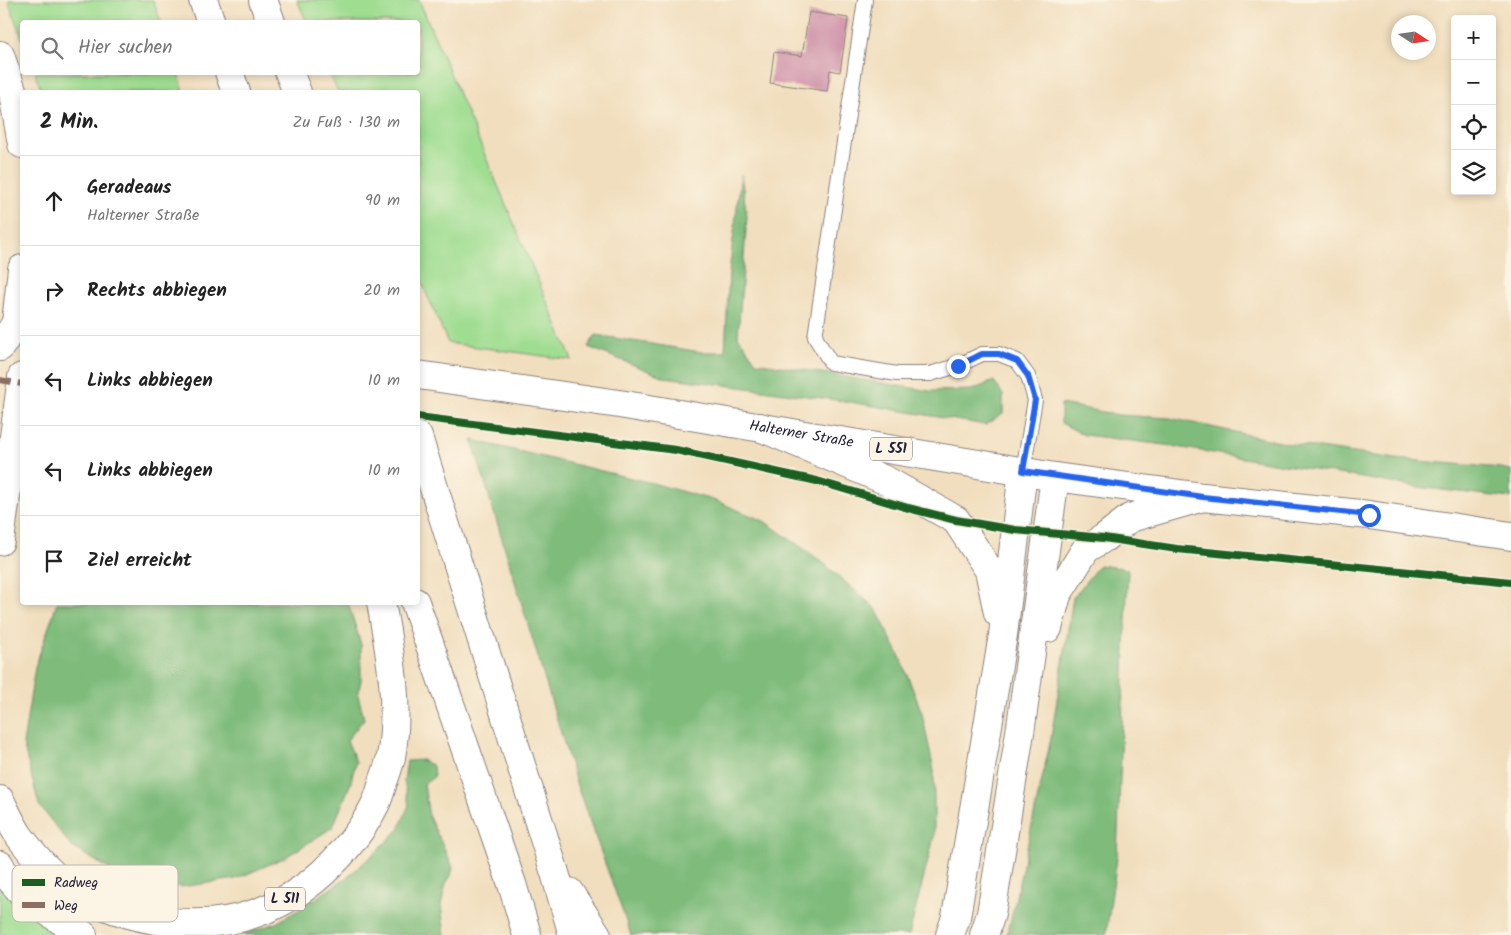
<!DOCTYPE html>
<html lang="de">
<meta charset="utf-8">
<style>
body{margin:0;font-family:Kalam,sans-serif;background:#f2f2f2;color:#222}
.controls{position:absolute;right:15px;top:15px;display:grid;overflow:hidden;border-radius:5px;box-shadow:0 2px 8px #0003}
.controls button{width:45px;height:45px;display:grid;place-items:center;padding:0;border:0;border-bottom:1px solid #e0e0e0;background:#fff;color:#222;font:25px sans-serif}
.compass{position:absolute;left:1391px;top:15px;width:45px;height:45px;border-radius:50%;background:#fff;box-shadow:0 2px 8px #0003;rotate:102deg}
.stop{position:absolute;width:15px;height:15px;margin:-11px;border:4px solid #2563eb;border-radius:50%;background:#fff}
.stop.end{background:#2563eb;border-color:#fff;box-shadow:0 1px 5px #0008}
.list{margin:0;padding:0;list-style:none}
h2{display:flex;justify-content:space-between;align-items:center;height:65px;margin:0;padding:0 20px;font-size:21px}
h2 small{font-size:16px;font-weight:400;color:#767676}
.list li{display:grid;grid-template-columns:32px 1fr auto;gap:15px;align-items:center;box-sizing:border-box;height:90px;padding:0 20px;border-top:1px solid #e0e0e0}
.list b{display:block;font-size:19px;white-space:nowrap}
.list p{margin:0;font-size:16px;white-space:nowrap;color:#767676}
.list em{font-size:16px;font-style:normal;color:#767676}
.icon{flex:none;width:28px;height:28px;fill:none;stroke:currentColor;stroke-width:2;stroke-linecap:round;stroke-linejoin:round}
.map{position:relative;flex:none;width:1511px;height:935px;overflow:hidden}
.search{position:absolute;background:#fff;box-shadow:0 2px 8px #0003;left:20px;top:20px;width:400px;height:55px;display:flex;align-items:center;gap:12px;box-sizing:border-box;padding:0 18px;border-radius:5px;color:#767676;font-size:19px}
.panel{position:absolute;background:#fff;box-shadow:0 2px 8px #0003;left:20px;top:90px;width:400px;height:515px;border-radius:5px}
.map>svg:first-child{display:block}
.green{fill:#9fdd91;stroke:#608066}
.forest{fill:#7fbc7b;stroke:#506f5b}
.building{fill:#cf92a9}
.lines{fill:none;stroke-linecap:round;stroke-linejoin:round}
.service-casing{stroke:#8a807c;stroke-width:16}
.secondary-casing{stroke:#8a807c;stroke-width:30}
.primary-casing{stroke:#8a807c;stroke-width:30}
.trunk-casing{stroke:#8a807c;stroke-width:30}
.service{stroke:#fff;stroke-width:14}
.secondary{stroke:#fff;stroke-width:28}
.primary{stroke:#fff;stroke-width:28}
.trunk{stroke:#fff;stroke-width:28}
.quiet{stroke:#8d6e63;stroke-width:6;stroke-dasharray:12 6;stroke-linecap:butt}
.cycleway-casing{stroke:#fcf5e5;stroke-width:11}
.cycleway{stroke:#1b5e20;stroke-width:8}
.route{stroke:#2563eb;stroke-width:6}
.labels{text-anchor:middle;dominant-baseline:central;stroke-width:4.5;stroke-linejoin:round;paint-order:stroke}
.shield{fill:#fcf5e5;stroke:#63616e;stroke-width:1}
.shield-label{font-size:14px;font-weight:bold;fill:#22223b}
.street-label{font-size:15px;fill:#22223b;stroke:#fcf5e5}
.key{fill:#fcf5e5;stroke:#bbb6b2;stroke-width:1}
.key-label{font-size:14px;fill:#22223b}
</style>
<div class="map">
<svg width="1511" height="935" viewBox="0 0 1511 935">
<rect width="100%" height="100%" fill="#fcf5e5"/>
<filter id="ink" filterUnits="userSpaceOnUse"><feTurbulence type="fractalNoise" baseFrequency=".02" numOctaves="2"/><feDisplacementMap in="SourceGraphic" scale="10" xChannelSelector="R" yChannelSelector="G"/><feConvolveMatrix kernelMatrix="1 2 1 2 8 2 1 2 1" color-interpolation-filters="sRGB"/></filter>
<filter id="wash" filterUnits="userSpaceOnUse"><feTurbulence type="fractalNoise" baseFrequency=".0096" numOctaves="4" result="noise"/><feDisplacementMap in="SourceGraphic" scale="20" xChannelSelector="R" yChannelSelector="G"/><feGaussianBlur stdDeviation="1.12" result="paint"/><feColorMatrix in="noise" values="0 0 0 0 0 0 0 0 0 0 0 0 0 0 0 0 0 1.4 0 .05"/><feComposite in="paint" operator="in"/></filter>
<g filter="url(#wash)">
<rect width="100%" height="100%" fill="#f1debe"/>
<path class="green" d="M 8,0 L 153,0 L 161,22 L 22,22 L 22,39 Z
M 297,0 L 419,0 L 572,360 L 448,343 L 418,274 L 418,92 L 338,92 L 329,73 L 418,72 L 418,22 L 307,22 Z
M 35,73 L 178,73 L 184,92 L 42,92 Z
M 0,878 L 69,935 L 0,935 Z"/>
<path class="forest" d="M 741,175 L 747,217 L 738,336 L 756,362 L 930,391 L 972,390 L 994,381 L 1003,395 L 1003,414 L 985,425 L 844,401 L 664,377 L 588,347 L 596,335 L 701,352 L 725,352 L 729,273 Z
M 1061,404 L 1118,415 L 1170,418 L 1285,443 L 1396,459 L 1501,468 L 1511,470 L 1511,498 L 1416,487 L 1165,445 L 1084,435 L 1061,423 Z
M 472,440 L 652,483 L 716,501 L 764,521 L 821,561 L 876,609 L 901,659 L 922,713 L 934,771 L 934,837 L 909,935 L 631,935 L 577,786 Z
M 1099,565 L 1128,569 L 1117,858 L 1106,935 L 1006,935 L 1010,924 L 1051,738 L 1073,598 Z
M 57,603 L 348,603 L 361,644 L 361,680 L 358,695 L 364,719 L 347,740 L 356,762 L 350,785 L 333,827 L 286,857 L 236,879 L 181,887 L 117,874 L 71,846 L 39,805 L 23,744 L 35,667 Z
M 422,760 L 433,766 L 434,777 L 424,784 L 429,817 L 453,867 L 451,876 L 446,883 L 441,905 L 445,935 L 240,935 L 276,923 L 300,909 L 346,878 L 375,853 L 399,829 L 409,805 L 404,781 L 407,761 Z"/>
<g id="blocks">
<path class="building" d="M 809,12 L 848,18 L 840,72 L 830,70 L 827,91 L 770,83 L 774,52 L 802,56 Z"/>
</g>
</g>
<g filter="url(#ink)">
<use href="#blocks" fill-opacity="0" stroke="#8a807c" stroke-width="1"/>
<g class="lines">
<g class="service-casing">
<path id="service" d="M 865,0 L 815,337 L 831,363 L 897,374 L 930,374 L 957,366 L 982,354 L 999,354 L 1017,361 L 1028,376 L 1035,400 L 1023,471"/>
</g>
<g class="secondary-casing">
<path id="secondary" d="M 1055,477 L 1203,497 L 1369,515 L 1511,536"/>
</g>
<g class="primary-casing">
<g id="primary">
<path d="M 0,55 L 13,93 L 22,144"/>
<path d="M 22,269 L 16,323 L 22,324"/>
<path id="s1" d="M 418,375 L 619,404 L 1055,477"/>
</g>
</g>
<g class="trunk-casing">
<path id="trunk" d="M 203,0 L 211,22
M 263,0 L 271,22
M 229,72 L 236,92
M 289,72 L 297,92
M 0,347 L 16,323
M 760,427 L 887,481 L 956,520 L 989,570 L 998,613
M 418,437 L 555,873 L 573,935
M 0,541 L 22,377
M 415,602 L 512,884 L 527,935
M 1048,628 L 1057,595 L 1086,549 L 1104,538 L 1130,518 L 1203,497
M 0,800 C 6,812 12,826 20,837 C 34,856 53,877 73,890 C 127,922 200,934 259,912 C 291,900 320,878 342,853 C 355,838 367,822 376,803 C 379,797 381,789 383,782 C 386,774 389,765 391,757 C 400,705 390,653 381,602
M 0,865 L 2,870 L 26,897 L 83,935
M 569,892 L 597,935
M 950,935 L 956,917 L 1003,635 L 1023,471
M 984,935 L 991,914 L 1021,726 L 1055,477"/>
</g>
<use href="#service" class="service"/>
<use href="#secondary" class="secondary"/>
<use href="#primary" class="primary"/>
<use href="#trunk" class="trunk"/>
<path class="quiet" d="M 0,380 L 22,384"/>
<g class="cycleway-casing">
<path id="cycleway" d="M 418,417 L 676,450 L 817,481 L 908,508 L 956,520 L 1015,530 L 1104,538 L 1177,549 L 1511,582"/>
</g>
<use href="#cycleway" class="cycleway"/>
</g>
</g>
<g class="lines" filter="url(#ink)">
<path class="route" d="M 958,366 L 982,354 L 999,354 L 1017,361 L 1028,376 L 1035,400 L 1023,471 L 1203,497 L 1369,515"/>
</g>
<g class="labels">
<g class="shield">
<rect x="870" y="437.5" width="42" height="23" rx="4"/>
<rect x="265" y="887.5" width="40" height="23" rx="4"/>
</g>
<g class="shield-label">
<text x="891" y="449">L 551</text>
<text x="285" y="899">L 511</text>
</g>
<g class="street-label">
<text stroke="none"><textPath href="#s1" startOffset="388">Halterner Straße</textPath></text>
</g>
</g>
<rect x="12" y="865" width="166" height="57" rx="8" class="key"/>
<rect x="22" y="879" width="23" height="7" fill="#1b5e20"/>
<rect x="22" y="902" width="23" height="6" fill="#8d6e63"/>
<g class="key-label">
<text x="54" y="887">Radweg</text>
<text x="54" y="910">Weg</text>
</g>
</svg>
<div class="controls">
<button>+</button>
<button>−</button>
<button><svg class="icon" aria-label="locate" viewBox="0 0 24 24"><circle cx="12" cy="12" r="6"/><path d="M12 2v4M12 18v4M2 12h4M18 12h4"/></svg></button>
<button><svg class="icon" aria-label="layers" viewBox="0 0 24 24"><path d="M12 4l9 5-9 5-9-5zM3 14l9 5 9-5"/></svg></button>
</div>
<svg class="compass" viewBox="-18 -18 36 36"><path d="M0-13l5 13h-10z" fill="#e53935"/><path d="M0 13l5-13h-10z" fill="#767676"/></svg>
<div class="stop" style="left:1369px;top:515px"></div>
<div class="stop end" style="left:958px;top:366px"></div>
<div class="search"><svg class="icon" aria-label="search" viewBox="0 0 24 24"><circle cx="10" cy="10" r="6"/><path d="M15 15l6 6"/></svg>Hier suchen</div>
<section class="panel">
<h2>2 Min.<small>Zu Fuß · 130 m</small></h2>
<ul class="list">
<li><svg class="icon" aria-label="ahead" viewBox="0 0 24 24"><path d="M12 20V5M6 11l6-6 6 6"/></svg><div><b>Geradeaus</b><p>Halterner Straße</p></div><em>90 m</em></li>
<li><svg class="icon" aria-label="right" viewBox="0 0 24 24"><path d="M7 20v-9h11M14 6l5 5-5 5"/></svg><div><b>Rechts abbiegen</b></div><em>20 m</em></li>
<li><svg class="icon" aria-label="left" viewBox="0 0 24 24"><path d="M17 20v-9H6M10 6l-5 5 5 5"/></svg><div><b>Links abbiegen</b></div><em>10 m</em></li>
<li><svg class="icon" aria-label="left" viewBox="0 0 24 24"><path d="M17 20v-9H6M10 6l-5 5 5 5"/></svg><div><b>Links abbiegen</b></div><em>10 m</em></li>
<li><svg class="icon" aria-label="arrive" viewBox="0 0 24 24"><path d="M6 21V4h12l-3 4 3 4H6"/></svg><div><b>Ziel erreicht</b></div></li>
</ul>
</section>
</div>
